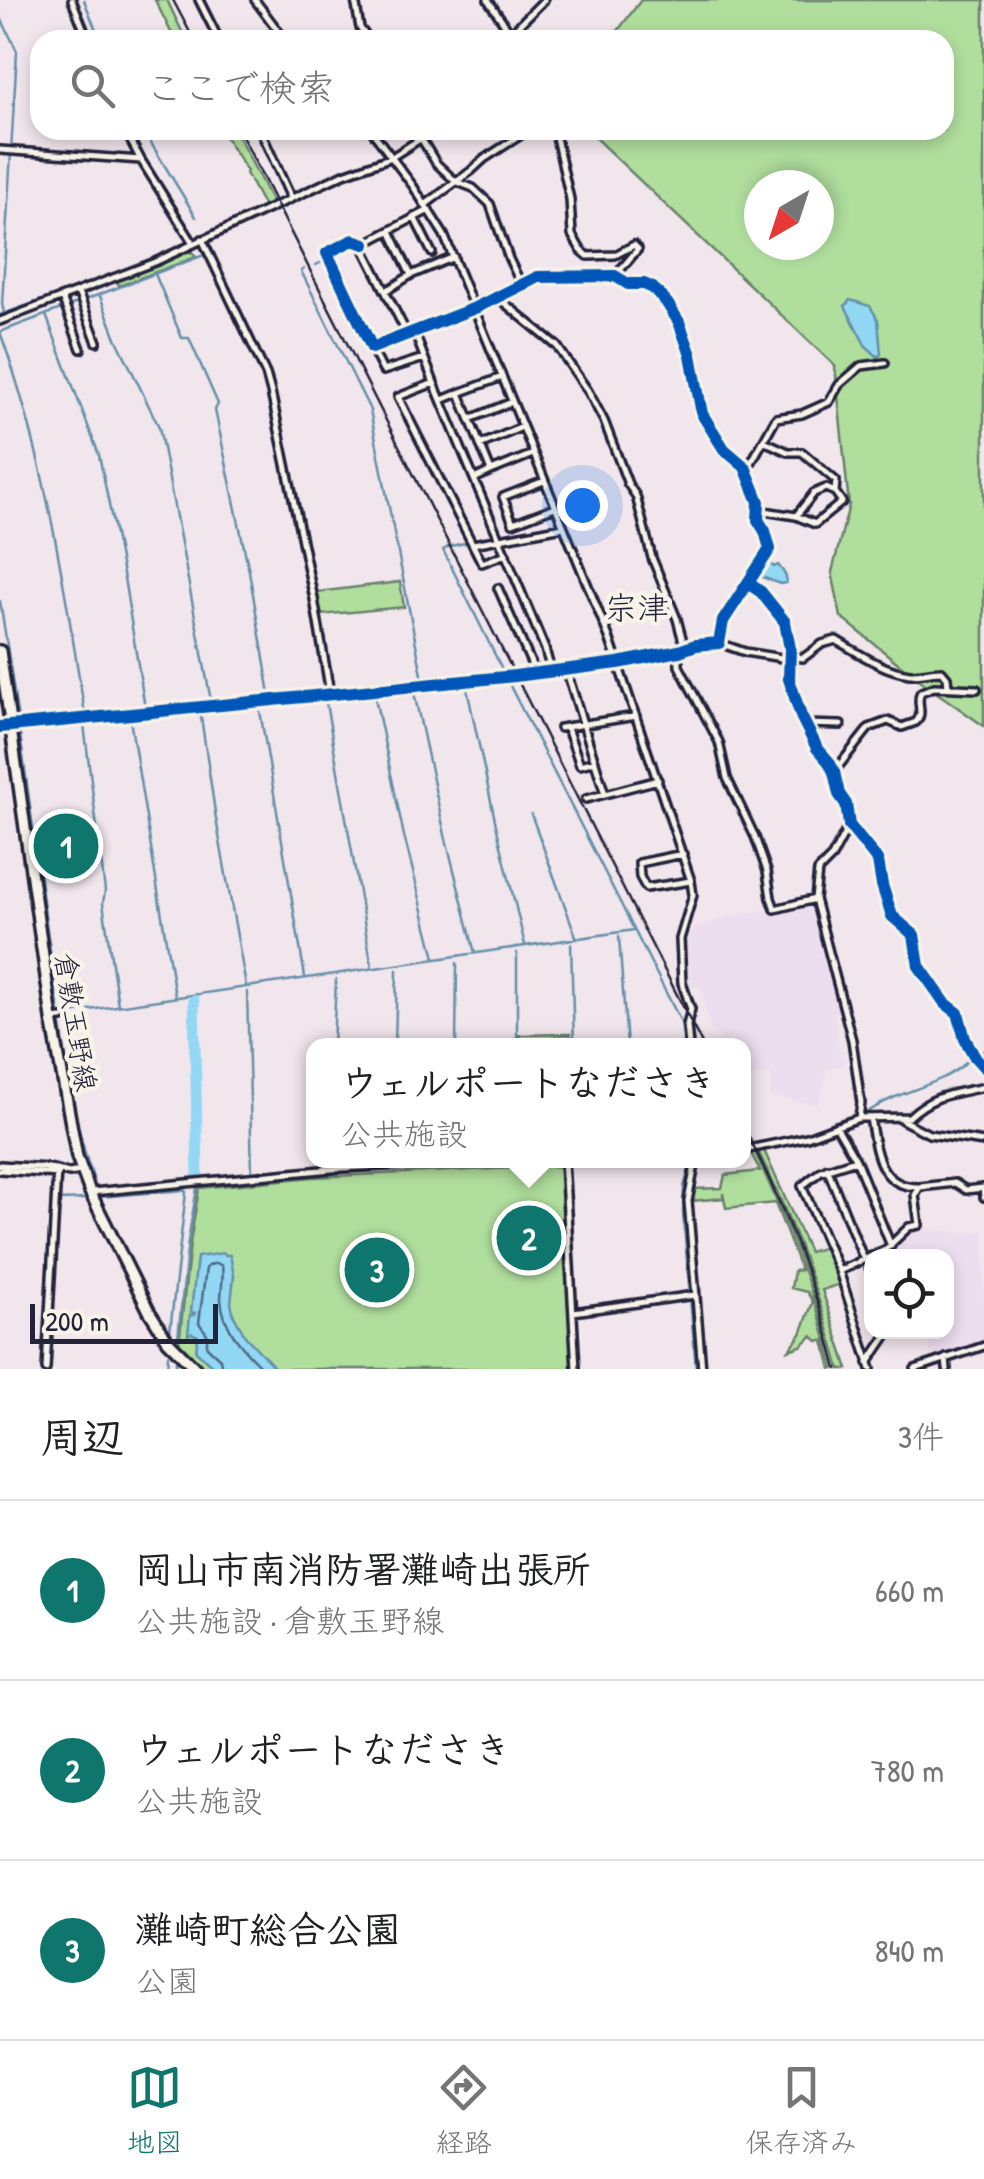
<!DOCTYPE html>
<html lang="ja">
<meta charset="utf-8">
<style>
body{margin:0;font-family:"Patrick Hand","Klee One",sans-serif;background:#f6f6f6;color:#202124}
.controls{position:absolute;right:30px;bottom:30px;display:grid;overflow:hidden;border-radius:20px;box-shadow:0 5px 15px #0003}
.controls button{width:90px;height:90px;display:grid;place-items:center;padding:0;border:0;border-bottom:2px solid #e0e0e0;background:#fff;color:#202124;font:50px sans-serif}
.compass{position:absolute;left:744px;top:170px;width:90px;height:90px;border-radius:50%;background:#fff;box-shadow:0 5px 15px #0003;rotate:219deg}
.scale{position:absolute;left:30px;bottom:25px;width:188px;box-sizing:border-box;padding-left:10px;border:5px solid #22223b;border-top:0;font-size:28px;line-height:35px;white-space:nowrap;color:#22223b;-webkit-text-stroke:8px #f7f3e8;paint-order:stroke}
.you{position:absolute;left:582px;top:505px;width:35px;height:35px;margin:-25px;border:8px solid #fff;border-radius:50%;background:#1a73e8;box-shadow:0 0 0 15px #1a73e833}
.badge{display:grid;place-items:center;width:65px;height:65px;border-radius:50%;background:#0f766e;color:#fff;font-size:32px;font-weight:700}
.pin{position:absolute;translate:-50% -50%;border:5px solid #fff;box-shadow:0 2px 10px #0006}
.popup{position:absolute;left:306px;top:1038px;width:445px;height:130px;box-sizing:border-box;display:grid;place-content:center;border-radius:20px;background:#fff;filter:drop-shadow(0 2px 8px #0005);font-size:32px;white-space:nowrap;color:#757577}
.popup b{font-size:38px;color:#202124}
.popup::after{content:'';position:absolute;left:50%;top:100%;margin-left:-20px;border:20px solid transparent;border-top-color:#fff}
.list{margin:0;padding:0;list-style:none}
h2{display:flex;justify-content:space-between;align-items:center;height:130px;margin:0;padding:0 40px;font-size:42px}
h2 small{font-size:32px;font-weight:400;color:#757577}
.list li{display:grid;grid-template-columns:65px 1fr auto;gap:30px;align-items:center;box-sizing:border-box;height:180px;padding:0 40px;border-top:2px solid #e0e0e0}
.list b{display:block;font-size:38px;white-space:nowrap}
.list p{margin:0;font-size:32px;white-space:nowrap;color:#757577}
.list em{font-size:32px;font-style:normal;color:#757577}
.icon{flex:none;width:55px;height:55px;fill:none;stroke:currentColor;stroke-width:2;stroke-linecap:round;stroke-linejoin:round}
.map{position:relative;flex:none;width:984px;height:1369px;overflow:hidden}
.search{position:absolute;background:#fff;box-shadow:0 5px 15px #0003;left:30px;right:30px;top:30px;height:110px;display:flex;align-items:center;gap:25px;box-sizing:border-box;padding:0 35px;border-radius:30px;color:#757577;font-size:38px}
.sheet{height:670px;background:#fff}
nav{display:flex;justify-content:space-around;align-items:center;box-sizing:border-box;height:140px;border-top:2px solid #e0e0e0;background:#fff;font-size:28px;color:#757577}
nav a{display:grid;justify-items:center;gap:5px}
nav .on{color:#0f766e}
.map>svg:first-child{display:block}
.built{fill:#ecddef}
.green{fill:#b0de9d;stroke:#69806c;stroke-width:2.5;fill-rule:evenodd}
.water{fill:#92d8f4;stroke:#658faa;stroke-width:2.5}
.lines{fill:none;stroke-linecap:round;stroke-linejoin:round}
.shore{stroke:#4f6b85;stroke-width:2.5}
.stream{stroke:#658faa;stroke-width:2.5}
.river{stroke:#92d8f4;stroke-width:11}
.street-casing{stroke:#22223b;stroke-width:12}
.primary-casing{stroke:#22223b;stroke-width:16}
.street{stroke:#f7f3e8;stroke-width:5}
.primary{stroke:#f7f3e8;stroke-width:9}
.rail{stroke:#22223b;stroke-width:2.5}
.cycleway-casing{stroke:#f7f3e8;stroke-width:19}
.cycleway{stroke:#0057b8;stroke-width:12}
.labels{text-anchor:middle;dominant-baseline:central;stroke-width:9;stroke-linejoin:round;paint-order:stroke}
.street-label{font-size:28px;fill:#22223b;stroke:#f7f3e8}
.quarter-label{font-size:32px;fill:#22223b;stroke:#f7f3e8}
</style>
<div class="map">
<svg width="984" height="1369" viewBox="0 0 984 1369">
<rect width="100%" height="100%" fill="#f1e6ec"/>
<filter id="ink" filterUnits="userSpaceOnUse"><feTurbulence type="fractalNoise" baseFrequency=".01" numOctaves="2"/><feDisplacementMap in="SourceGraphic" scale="20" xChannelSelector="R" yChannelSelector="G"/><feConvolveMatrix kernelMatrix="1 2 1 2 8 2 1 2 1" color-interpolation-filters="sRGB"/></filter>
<g filter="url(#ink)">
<path class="built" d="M 812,902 L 815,905 L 842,1011 L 834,1013 L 840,1052 L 838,1053 L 839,1057 L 843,1056 L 844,1062 L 843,1065 L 825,1069 L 826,1077 L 818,1105 L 770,1096 L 772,1074 L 744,1076 L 744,1046 L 715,1045 L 721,1039 L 720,1035 L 711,1030 L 700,987 L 688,987 L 684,964 L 686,933 L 695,931 L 695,928 L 722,919 L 770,909 L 773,911 Z
M 922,1228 L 968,1234 L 984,1231 L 984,1343 L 957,1352 L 931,1355 L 925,1332 L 946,1332 L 946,1256 L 888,1256 L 887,1252 L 909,1230 Z"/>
<path class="green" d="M 155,0 L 167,0 L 186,40 L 175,40 Z
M 641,0 L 984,0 L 984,726 L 919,680 L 841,617 L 832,572 L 849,505 L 835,366 L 591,134 L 591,130 L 944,130 L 944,40 L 611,40 ZM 759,185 L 819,185 L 819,245 L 759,245 Z
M 221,130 L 235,130 L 272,202 L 264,207 L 246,173 L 247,171 Z
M 185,250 L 193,253 L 196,257 L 119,286 L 117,280 Z
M 400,582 L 404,607 L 321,615 L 317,592 Z
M 570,1034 L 570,1045 L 519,1045 L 519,1035 Z
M 763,1148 L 809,1252 L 825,1247 L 840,1284 L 822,1290 L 848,1369 L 840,1369 C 818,1292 793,1220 757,1149 Z
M 754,1150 C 787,1222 815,1292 834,1369 L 831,1369 L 824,1341 L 818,1341 L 812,1336 L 801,1346 L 789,1350 L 801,1334 L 813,1302 L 807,1292 L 791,1288 L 794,1271 L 801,1270 L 775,1203 L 726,1208 L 723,1193 L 723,1198 L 691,1201 L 693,1189 L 722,1188 L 725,1175 L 760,1171 L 750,1151 Z
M 560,1166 L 572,1369 L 205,1369 L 179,1344 L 190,1243 L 199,1188 L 313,1177 Z"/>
<path class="water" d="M 850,300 L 870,306 L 878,320 L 881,354 L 878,357 L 865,345 L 845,306 Z
M 767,561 L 774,567 L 778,565 C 782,570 788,576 786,583 L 780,584 L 757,575 Z
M 224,1253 L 225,1255 L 230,1255 L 234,1276 L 231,1303 L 234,1316 L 245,1336 L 276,1369 L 216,1369 L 196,1351 L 198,1336 L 191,1333 L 188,1335 L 190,1315 L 195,1315 L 195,1313 L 191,1312 L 197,1257 Z"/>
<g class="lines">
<path class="shore" d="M 222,1369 L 220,1359 L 207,1347 L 207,1334 L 199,1323 L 206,1268 C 209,1264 218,1262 222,1266 C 224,1278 221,1288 221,1299 C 223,1329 243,1349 263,1369"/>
<path class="stream" d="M 68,0 L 82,34
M 84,0 L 100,40
M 0,16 L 17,51 L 2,304 L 4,313
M 143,130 L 196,217
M 398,224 L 422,209
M 213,256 L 272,377 L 334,687
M 316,265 L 368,239
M 304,269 L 301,271 L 370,410 L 423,680
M 155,274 L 182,338 L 189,338 L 218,404 L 215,410 L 249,571 L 270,694
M 100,296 L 116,338 L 159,427 L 211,701
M 0,315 L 108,277 L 173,250
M 46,315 L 99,455 L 125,584 L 145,708
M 476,324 L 588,598
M 0,332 C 45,455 64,584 85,714
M 0,332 L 204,255
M 422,343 L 502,535
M 504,535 L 555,525
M 504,540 L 555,667
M 451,546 L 469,542
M 448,547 L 443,550 L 504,673
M 0,601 C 21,729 36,857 55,985 C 65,1049 71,1117 93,1178
M 555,667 L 588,663
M 516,671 L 547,668
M 507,680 L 681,1022 L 684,1046
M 466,684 L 496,825 L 525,945
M 413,688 L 445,835 L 475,953
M 374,693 L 404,836 L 435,958
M 325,697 L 372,967
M 259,705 L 305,977
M 200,710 L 216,819 L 246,986
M 130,719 L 175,996
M 20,721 L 512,671
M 84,725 L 105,891 L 103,903 L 118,1005
M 531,814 L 577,939
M 619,937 L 627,1046
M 571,944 L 574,1046
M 247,992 L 252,1172
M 62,1014 L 634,930
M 333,1046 L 336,979
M 395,1046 L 397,970
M 456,1046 L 457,963
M 517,1046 L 517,953
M 979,1052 L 984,1051
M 862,1115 C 872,1110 881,1103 891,1099 C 914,1088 959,1078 971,1055
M 757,1143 L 813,1132 L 834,1122
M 744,1146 L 749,1144
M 571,1161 L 592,1160
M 392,1163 L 392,1160
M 328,1165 L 328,1160
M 690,1165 L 684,1187 L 683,1213 L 696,1369
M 363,1170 L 556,1162
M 206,1184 L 209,1183
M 199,1185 L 203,1184
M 99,1197 L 184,1190 L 186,1192 L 170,1331
M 62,1200 L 85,1199
M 178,1338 L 188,1241 L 197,1188
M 971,1353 L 984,1349
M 49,1362 L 60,1178
M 167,1369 L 168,1355
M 176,1369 L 176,1360
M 924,1369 L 931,1366"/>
<path class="river" d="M 194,1000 L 198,1177"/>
<g class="street-casing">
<path id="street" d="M 72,0 L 88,40
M 199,0 L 219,40
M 255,0 L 285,40
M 355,0 L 360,28 L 369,40
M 488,0 L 512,35
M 510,40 L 518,26 L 544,0
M 125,130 L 141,160 L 193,243
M 260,130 L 291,198
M 371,130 L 413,186 L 444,235 L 609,637 L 691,881 L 693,895 L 680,939 L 682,983 L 691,1009 L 687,1025 L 689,1046
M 416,130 L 436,163 L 455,181 L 473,188 L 490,204 L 509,259 L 521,284
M 555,133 L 570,199 L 572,235 L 581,250 L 588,256 L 615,255 L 634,245 L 638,249 L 615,276
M 419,136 L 429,130
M 0,150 L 141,160
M 425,205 L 471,171 L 484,159 L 524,133 L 567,132
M 414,217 L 432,253
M 390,231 L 411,275
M 202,239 L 266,374 L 271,392 L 314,599 L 330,693
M 386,291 L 411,275 L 454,257
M 78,292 L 97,342
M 497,297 L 557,346 L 588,391 L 604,421 L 628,484 L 636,496 L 652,558 L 677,619 L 685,649
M 62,298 L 81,349
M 0,321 L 155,262 L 344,174 L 392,157 L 420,139
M 414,331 L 434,383
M 407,334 L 362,245 L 429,210
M 372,349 L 383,371 L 424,358
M 502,377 L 459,393 L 491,471 L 533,454
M 442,400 L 459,393
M 470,419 L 512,402
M 480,445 L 522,427
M 745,467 L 751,463 L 776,418 L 802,414 L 829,402 L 839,385 L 861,366 L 885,363
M 474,479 L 491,471
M 544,481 L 503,497 L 513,523 L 555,507
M 758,510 L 796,516 L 815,524 L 842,502 L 835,492 L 836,481 L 802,452 L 788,452 L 764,441
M 796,516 L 814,493 L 826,488 L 835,492
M 473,544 L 563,527
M 506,554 L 482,563 L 398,397 L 434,383 L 545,649 L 551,671
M 748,583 L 761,592 L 785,622 L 790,649 L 789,679 L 801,716 L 817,748 L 829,762 L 834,772 L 839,794 L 846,804 L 849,825 L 878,861 L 882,885 L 892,916 L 914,935 L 919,966 L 945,1003 L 958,1013 L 965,1039 L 975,1057 L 984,1067
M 498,588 L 535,672
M 719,643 L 745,652 L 788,659
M 679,651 L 679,666 L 719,742 L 727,778 L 755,837 L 767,871 L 771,898 L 775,909 L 815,899
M 789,656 L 803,658 L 822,644 L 836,640 C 858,653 884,671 910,674 C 921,674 932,671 942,671 L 947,677 L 948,687
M 566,669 L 605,794
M 804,724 L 841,725
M 0,727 L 515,676 L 618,663 L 679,651 L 696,645 L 719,643 L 723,621 L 770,549 L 765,531 L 758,520 L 759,502 L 745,467 L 724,449 L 702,414 L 691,355 L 679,322 L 667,303 L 653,288 L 644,284 L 628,284 L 615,276 L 538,277 L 475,308 L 372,348 L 327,253 L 353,240 L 365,244
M 560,728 L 636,716
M 567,728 L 580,765 L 595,761
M 834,772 L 869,728 L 888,721 L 902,727 L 916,722 C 925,713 915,701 921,692 L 934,687 L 977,689
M 586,799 L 658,780
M 849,825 L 832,857 L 818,871 L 815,899 L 852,1040 L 861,1103 L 859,1118
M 683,854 L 639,863 L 640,877 L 646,888 L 691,881
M 52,1019 L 62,1018
M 870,1118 C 876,1151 878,1188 920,1187
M 902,1120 L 929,1134 L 984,1142
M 836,1126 L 856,1160 L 891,1246
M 744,1150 L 807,1137 L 859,1118 L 909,1117 C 934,1094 953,1094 984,1087
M 564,1160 L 576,1369
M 696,1160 L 688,1201 L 702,1369
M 0,1165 L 49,1168 L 69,1173 L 81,1171
M 827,1168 L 864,1260
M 0,1170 L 58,1174
M 92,1192 L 342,1168 L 503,1160
M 866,1259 L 872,1275
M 839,1271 L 802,1186 L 821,1171 L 856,1160
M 573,1312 L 695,1295
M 946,1358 L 947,1369
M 868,1363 L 889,1332
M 46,1369 L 57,1170
M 871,1369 L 839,1271 L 885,1250 L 909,1227 L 919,1225 L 915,1195 L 920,1187 L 955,1183 L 966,1190 L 983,1188 L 984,1197
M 915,1369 L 984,1346"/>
</g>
<g class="primary-casing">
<path id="primary" d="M 0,651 L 52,1019 L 77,1157 L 90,1192 L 149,1311 L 168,1341 L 196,1369"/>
</g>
<use href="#street" class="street"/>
<use href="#primary" class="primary"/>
<path class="rail" d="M 173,0 L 194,40
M 239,130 L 703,1046
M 744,1127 C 784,1205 815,1284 837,1369"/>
<g class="cycleway-casing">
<path id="cycleway" d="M 748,583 L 761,592 L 785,622 L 790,649 L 789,679 L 801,716 L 817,748 L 829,762 L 834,772 L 839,794 L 846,804 L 849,825 L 878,861 L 882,885 L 892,916 L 914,935 L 919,966 L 945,1003 L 958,1013 L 965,1039 L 975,1057 L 984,1067
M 0,727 L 515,676 L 618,663 L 679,651 L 696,645 L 719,643 L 723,621 L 770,549 L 765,531 L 758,520 L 759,502 L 745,467 L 724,449 L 702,414 L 691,355 L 679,322 L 667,303 L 653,288 L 644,284 L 628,284 L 615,276 L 538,277 L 475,308 L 372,348 L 327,253 L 353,240 L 365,244"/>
</g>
<use href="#cycleway" class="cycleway"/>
</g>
</g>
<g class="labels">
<g class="street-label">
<text transform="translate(76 1022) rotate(81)">倉敷玉野線</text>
</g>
<g class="quarter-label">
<text x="637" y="607">宗津</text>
</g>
</g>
</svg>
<div class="controls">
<button><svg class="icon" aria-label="locate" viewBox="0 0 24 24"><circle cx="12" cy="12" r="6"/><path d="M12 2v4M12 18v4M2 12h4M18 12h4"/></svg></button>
</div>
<svg class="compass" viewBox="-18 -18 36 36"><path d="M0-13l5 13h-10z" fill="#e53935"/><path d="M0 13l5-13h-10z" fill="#757577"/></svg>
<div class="scale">200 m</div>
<div class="you"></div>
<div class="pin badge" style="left:66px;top:846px">1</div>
<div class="pin badge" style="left:529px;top:1238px">2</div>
<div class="popup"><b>ウェルポートなださき</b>公共施設</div>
<div class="pin badge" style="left:377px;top:1270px">3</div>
<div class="search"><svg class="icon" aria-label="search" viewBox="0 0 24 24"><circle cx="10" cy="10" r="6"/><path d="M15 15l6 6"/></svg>ここで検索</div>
</div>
<section class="sheet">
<h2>周辺<small>3件</small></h2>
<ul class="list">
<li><span class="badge">1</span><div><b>岡山市南消防署灘崎出張所</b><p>公共施設 · 倉敷玉野線</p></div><em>660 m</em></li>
<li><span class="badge">2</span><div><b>ウェルポートなださき</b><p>公共施設</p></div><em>780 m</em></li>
<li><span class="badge">3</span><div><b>灘崎町総合公園</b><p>公園</p></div><em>840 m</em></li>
</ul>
</section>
<nav>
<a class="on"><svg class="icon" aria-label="map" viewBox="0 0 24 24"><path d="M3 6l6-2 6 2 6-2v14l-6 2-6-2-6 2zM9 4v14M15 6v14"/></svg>地図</a>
<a><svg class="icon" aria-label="directions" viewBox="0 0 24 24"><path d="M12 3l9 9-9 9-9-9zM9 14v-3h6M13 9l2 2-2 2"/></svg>経路</a>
<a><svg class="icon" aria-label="saved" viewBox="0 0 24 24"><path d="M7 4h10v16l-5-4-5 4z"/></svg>保存済み</a>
</nav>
